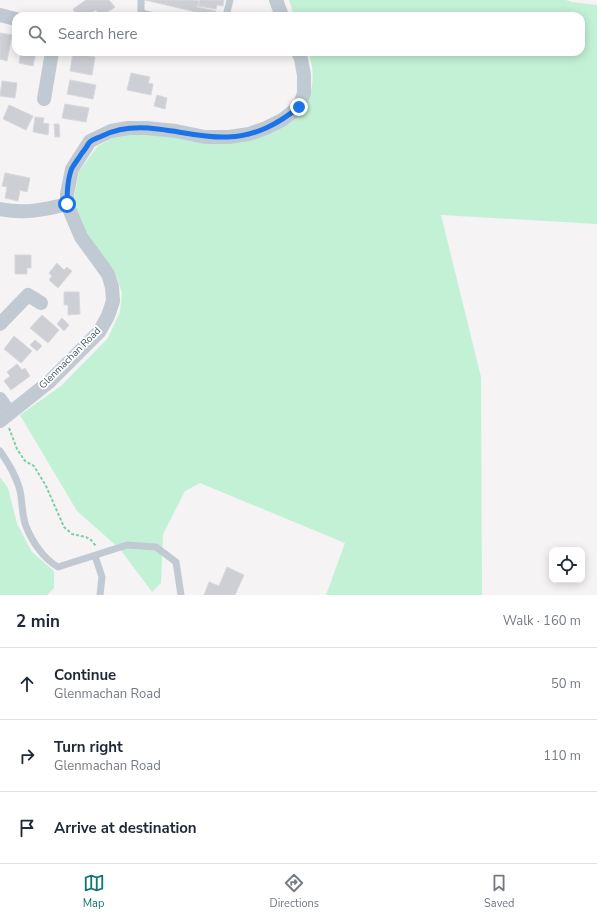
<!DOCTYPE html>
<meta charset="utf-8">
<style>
body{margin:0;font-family:"Nunito Sans",sans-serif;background:#f6f6f7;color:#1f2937}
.controls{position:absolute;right:12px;bottom:12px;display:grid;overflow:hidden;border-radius:8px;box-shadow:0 2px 10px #0003}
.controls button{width:36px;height:36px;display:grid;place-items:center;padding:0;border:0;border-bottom:1px solid #e0e1e3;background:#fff;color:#1f2937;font:20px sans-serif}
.stop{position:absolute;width:12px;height:12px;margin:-9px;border:3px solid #1a73e8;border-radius:50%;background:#fff}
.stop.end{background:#1a73e8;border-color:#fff;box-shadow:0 1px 4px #0008}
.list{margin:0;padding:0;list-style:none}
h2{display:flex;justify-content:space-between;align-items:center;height:52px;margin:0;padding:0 16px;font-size:17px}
h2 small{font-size:13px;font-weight:400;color:#747a83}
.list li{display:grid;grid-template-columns:26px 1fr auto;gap:12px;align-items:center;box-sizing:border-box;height:72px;padding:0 16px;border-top:1px solid #e0e1e3}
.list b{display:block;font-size:15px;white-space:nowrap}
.list p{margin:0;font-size:13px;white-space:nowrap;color:#747a83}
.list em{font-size:13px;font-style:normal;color:#747a83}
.icon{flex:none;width:22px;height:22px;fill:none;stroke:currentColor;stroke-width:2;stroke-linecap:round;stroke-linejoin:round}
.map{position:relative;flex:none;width:597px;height:595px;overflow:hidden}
.search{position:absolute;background:#fff;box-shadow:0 2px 10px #0003;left:12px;right:12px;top:12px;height:44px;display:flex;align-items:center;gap:10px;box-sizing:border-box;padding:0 14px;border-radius:12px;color:#747a83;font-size:15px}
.sheet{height:268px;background:#fff}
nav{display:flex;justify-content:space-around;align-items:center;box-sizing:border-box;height:56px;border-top:1px solid #e0e1e3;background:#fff;font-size:11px;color:#747a83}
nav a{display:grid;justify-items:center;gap:2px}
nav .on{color:#0f766e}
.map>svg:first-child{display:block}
.green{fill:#c3f1d5}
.building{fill:#cdcfd5;stroke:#d7d9de}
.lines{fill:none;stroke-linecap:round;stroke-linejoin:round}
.path{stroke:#7ad0a6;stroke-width:2;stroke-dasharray:3 2;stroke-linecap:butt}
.service{stroke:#c1cad2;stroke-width:7}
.minor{stroke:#c1cad2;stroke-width:14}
.route{stroke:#1a73e8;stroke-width:5}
.labels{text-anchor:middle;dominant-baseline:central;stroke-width:3.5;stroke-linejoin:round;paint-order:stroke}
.street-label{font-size:10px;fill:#4a5661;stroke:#fff}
</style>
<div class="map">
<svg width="597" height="595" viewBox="0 0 597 595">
<rect width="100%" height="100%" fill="#f5f3f3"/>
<path class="green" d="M 289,0 L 566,0 L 572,2 L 597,5 L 597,224 L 441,215 L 481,377 L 482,595 L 326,595 L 345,543 L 200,483 L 185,491 L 163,534 L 161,583 L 152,592 L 120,549 L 77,511 L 20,415 L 61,386 L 108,338 L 120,312 L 122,293 L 114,270 L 85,235 L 73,203 L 79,171 L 98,146 L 120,134 L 140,131 L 206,142 L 305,110 C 313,90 316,72 308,52 L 581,52 L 581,16 L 294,16 Z
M 0,477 L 8,488 L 17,524 L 32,552 L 54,571 L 54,588 L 47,595 L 0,595 Z"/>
<path class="building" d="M 86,0 L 109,0 L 115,7 L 102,16 L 100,16 L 96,10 L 87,16 L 77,16 L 73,9 Z
M 145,0 L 192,0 L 199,1 L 197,7 L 216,11 L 215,16 L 213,16 Z
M 200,0 L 224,0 L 223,6 L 217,5 L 216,9 L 198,6 Z
M 0,33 L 12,35 L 7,61 L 0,59 Z
M 21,52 L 36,52 L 33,66 L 19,63 Z
M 73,53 L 95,57 L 92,75 L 70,71 Z
M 131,73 L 150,77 L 148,83 L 153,84 L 151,95 L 127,90 Z
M 70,80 L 96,85 L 93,99 L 67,94 Z
M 2,81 L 17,83 L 15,98 L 0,96 Z
M 157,95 L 167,98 L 165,109 L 154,106 Z
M 65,104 L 89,108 L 86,122 L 62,118 Z
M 9,105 L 33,116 L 26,130 L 3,119 Z
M 35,117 L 44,118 L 43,123 L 49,124 L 48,135 L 33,132 Z
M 54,124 L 59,124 L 60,137 L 55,137 Z
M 5,173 L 30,178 L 27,192 L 20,190 L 18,201 L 5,198 L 7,187 L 2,186 Z
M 15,255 L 31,255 L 31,268 L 27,268 L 27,274 L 15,274 Z
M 57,263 L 64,270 L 67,267 L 72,271 L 58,288 L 49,280 L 52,276 L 49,273 Z
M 64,292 L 79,292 L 80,314 L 68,315 L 68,305 L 64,305 Z
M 42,315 L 59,330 L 48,343 L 30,328 Z
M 62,318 L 69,325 L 64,331 L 57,324 Z
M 14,336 L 32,351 L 21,363 L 4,349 Z
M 35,340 L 42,346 L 37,351 L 30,345 Z
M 17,364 L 22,370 L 25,368 L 30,376 L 11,390 L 4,381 L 10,376 L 7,372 Z
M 227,567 L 244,575 L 235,595 L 204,595 L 209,582 L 219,586 Z"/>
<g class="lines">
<path class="path" d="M 9,428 L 17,449 L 25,461 L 34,466 L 46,486 L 64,527 L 72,534 L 86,537 L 91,540 L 96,546"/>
<path class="service" d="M 141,0 L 141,13 L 155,16
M 226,16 L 230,0
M 0,451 C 7,461 15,474 19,487 C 23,499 21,514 26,526 C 32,542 44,559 58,567 L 127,545 L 156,547 L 176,562 L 181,595
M 95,556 L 102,577 L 100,595"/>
<path class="minor" d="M 276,0 L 282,16
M 0,15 L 16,19
M 44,99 L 52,52
M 0,209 C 24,214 44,210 67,204
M 0,324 L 28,295 L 41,303
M 0,399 L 10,413
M 0,421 L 49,382 L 99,332 L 108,316 L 113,301 L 112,287 L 108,274 L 81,237 L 67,204 L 67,194 L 72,169 L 90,141 L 111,131 L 128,128 L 146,128 L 176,131 L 205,137 L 229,137 L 249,134 L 266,128 L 282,120 L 299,107 L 304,93 L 304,75 L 301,59 L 298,52"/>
</g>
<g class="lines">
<path class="route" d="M 67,204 C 67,194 68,177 72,168 C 75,163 79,158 82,153 C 85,150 87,146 89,143 C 92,139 98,138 102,136 C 142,116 186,139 228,137 C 256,136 278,124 299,107"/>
</g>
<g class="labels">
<g class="street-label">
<text transform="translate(70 358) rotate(-45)">Glenmachan Road</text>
</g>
</g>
</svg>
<div class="controls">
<button><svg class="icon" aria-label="locate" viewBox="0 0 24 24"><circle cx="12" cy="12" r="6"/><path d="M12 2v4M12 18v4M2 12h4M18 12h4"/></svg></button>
</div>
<div class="stop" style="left:67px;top:204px"></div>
<div class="stop end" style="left:299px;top:107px"></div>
<div class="search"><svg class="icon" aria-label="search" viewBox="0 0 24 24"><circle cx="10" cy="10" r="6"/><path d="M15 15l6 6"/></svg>Search here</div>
</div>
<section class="sheet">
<h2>2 min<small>Walk · 160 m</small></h2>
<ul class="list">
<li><svg class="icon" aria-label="ahead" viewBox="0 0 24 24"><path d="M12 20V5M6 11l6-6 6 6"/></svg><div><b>Continue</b><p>Glenmachan Road</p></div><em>50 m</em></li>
<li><svg class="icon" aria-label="right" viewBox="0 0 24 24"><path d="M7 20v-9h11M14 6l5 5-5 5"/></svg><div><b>Turn right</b><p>Glenmachan Road</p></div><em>110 m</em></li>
<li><svg class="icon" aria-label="arrive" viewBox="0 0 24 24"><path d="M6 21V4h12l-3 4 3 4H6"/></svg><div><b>Arrive at destination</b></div></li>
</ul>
</section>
<nav>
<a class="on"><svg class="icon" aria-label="map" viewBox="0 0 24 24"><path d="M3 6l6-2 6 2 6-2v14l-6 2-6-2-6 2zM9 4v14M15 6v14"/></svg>Map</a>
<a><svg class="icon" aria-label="directions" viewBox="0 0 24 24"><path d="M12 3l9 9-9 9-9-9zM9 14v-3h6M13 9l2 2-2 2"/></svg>Directions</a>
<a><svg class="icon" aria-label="saved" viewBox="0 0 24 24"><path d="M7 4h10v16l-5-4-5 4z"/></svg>Saved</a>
</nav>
